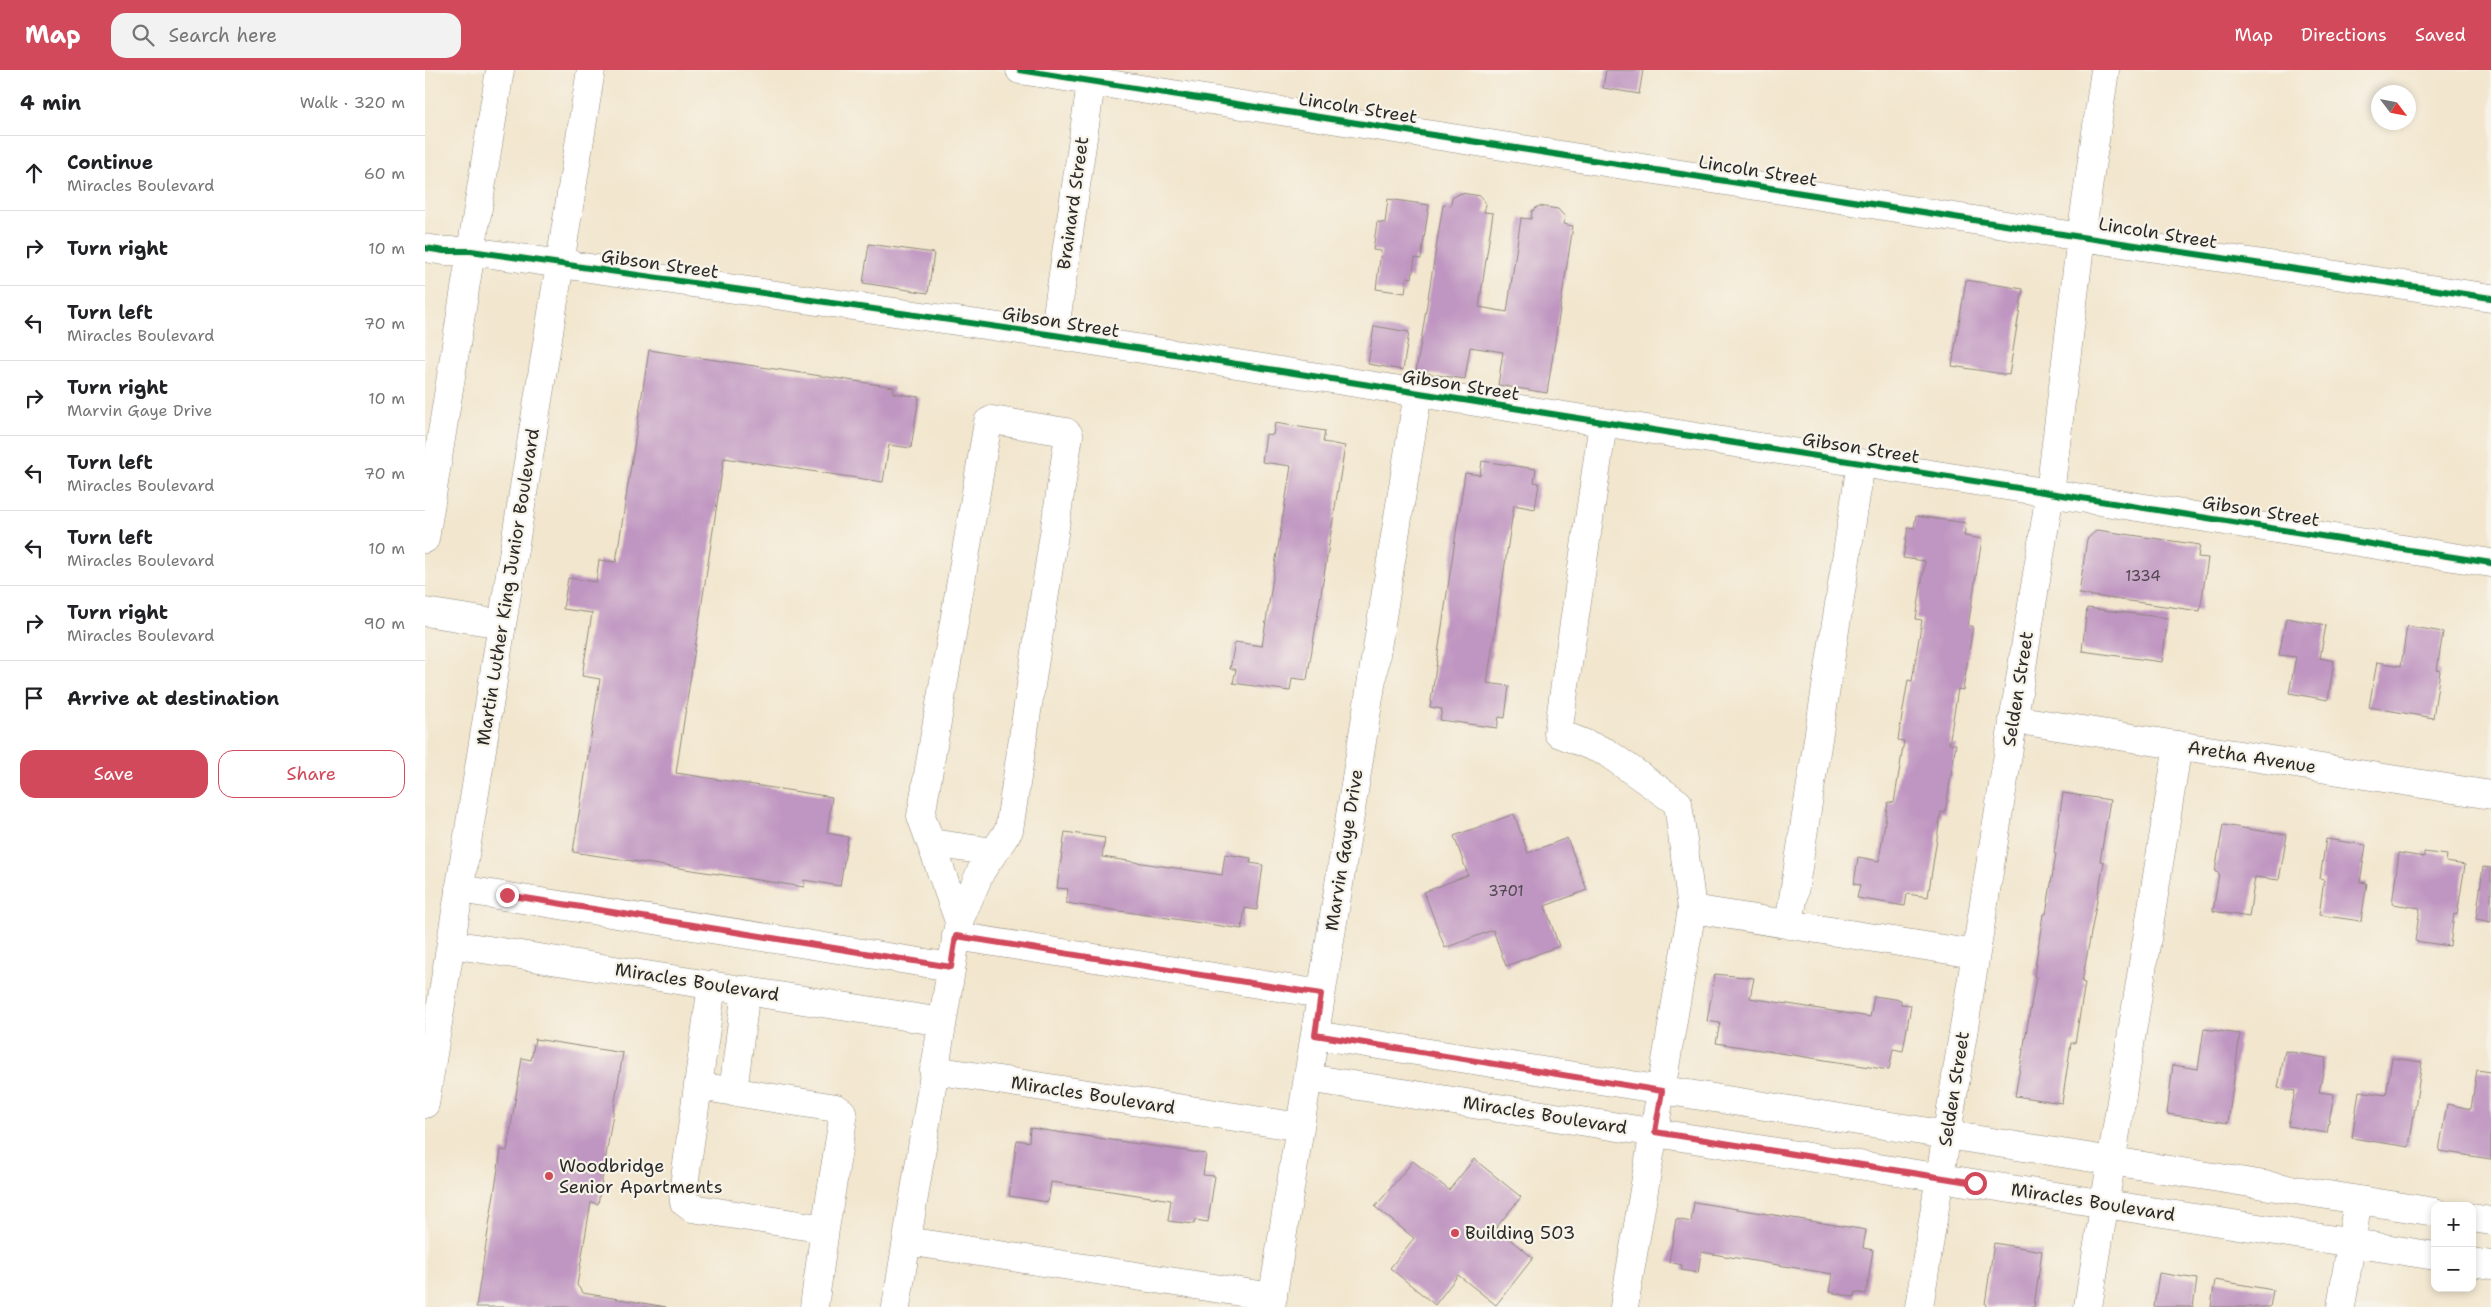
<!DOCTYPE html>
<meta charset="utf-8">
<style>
body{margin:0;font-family:"Shantell Sans",sans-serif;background:#f2f2f2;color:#202124}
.controls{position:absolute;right:15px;bottom:15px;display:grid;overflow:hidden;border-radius:10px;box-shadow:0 2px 8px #0003}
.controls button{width:45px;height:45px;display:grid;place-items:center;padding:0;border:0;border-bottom:1px solid #e0e0e0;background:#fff;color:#202124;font:25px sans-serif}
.compass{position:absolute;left:1946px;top:15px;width:45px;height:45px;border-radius:50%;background:#fff;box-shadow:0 2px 8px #0003;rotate:122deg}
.stop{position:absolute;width:15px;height:15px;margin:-11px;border:4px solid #d1495b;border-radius:50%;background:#fff}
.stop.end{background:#d1495b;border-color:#fff;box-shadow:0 1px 5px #0008}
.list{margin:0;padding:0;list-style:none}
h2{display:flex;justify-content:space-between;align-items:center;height:65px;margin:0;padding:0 20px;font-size:21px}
h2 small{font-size:16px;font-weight:400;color:#757577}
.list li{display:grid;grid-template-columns:32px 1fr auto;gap:15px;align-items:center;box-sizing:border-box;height:75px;padding:0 20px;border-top:1px solid #e0e0e0}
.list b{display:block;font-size:19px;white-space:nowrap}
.list p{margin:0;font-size:16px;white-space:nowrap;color:#757577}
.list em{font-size:16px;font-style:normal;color:#757577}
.actions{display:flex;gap:10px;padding:15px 20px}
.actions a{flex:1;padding:11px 0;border:1px solid #d1495b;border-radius:15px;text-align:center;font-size:18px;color:#d1495b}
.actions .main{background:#d1495b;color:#fff}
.icon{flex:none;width:28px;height:28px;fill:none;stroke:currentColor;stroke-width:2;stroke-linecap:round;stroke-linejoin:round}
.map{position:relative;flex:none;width:2066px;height:1237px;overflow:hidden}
header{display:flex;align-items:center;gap:30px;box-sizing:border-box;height:70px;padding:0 25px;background:#d1495b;color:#fff}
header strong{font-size:24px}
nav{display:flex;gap:28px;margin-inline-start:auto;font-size:18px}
.search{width:350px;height:45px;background:#f2f2f2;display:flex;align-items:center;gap:12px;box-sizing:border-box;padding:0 18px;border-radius:15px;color:#757577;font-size:19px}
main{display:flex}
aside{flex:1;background:#fff}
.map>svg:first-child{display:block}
.building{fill:#bf95c1}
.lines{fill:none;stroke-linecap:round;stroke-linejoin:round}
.minor-casing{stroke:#8e887c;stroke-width:29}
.major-casing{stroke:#8e887c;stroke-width:29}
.minor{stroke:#fff;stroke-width:28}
.major{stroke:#fff;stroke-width:28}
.cycleway-casing{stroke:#f7f3e8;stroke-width:9}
.cycleway{stroke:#00873e;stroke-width:6}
.route{stroke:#d1495b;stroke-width:6}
.poi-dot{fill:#d1495b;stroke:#f7f3e8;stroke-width:2}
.labels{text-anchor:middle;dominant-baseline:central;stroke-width:4.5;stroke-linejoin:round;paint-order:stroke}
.number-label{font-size:15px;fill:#504650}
.street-label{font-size:18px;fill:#2b2b2b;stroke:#f7f3e8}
.poi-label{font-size:18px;fill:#2b2b2b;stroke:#f7f3e8;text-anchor:start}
</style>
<header>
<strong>Map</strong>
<div class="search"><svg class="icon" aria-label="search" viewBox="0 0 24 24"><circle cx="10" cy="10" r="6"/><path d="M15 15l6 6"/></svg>Search here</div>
<nav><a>Map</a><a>Directions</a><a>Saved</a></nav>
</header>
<main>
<aside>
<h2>4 min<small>Walk · 320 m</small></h2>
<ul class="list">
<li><svg class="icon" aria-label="ahead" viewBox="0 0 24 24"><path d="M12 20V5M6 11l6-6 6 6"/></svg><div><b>Continue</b><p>Miracles Boulevard</p></div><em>60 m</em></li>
<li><svg class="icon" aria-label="right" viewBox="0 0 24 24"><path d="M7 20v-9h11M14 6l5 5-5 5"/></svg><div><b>Turn right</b></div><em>10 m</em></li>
<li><svg class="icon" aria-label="left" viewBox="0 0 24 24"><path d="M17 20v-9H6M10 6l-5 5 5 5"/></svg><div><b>Turn left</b><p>Miracles Boulevard</p></div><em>70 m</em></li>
<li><svg class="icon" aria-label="right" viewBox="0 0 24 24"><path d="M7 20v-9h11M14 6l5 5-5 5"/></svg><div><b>Turn right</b><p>Marvin Gaye Drive</p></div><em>10 m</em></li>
<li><svg class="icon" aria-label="left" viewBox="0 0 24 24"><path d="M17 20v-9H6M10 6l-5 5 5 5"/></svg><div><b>Turn left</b><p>Miracles Boulevard</p></div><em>70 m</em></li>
<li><svg class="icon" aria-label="left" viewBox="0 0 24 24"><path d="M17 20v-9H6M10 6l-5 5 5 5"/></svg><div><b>Turn left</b><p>Miracles Boulevard</p></div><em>10 m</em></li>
<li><svg class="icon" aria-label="right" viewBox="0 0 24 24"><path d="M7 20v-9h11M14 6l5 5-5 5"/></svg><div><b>Turn right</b><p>Miracles Boulevard</p></div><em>90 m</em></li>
<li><svg class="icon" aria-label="arrive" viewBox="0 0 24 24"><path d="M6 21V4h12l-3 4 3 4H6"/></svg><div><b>Arrive at destination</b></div></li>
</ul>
<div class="actions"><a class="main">Save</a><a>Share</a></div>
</aside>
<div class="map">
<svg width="2066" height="1237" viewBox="0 0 2066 1237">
<rect width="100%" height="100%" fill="#f7f3e8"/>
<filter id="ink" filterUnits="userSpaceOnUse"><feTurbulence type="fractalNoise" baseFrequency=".02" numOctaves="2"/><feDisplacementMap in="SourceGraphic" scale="10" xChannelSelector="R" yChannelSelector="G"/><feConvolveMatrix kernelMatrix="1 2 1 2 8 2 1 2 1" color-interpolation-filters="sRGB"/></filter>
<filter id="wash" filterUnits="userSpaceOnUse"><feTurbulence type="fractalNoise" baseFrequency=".0096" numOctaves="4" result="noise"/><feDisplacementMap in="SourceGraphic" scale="20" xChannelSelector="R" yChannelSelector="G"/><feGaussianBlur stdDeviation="1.12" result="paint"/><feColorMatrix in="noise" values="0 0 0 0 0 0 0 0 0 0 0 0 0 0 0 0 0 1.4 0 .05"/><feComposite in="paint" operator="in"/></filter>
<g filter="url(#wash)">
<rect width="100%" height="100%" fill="#f2e6ce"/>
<g id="blocks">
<path class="building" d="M 1181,0 L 1218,0 L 1214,24 L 1178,18 Z
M 1036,123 L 1056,126 L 1061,134 L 1059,142 L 1068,143 L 1054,237 L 1082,242 L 1096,148 L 1106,149 L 1107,141 L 1114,136 L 1133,139 L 1140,147 L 1138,154 L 1148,156 L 1122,323 L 1073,315 L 1078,282 L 1045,277 L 1040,309 L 991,302 L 1018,135 L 1026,136 L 1027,128 Z
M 963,129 L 1004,135 L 996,189 L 990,188 L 987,208 L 982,207 L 980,223 L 951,219 L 956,181 L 948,180 L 952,152 L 960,153 Z
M 444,174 L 509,183 L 503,223 L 438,213 Z
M 1541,210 L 1598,219 L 1584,305 L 1527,296 Z
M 949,256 L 984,262 L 978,300 L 943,294 Z
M 224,280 L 469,317 L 468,323 L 494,327 L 486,378 L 464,375 L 458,412 L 299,388 L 251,703 L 407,727 L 402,763 L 423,767 L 415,816 L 379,810 L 379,817 L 148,782 L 175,609 L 157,606 L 167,543 L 138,539 L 143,508 L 171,512 L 174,490 L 191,492 Z
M 850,353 L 900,361 L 898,372 L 920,376 L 882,610 L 867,608 L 865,621 L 808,613 L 811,599 L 805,599 L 810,572 L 837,576 L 866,396 L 837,392 L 841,364 L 848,365 Z
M 1057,391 L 1111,399 L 1109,412 L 1114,413 L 1110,439 L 1089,435 L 1062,613 L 1084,616 L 1080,648 L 1074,647 L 1072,658 L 1015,650 L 1017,639 L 1005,637 L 1040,403 L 1055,405 Z
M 1491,446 L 1541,453 L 1539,466 L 1557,469 L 1543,556 L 1548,556 L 1538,620 L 1533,619 L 1524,674 L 1531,674 L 1520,743 L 1516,742 L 1503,827 L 1482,824 L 1480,836 L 1432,828 L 1435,815 L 1429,814 L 1433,787 L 1454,791 L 1463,732 L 1469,733 L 1479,671 L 1473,670 L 1483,610 L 1487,611 L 1497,550 L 1491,549 L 1500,491 L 1478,488 L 1483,457 L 1489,458 Z
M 1672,460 L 1775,475 L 1773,487 L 1783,488 L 1775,541 L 1654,524 L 1662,469 Z
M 1662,538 L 1743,548 L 1737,592 L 1657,581 Z
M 1861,548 L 1901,555 L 1895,588 L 1909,591 L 1903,630 L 1864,623 L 1871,587 L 1854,585 Z
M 1982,556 L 2018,562 L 2012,600 L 2015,601 L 2008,648 L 1944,637 L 1952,592 L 1976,596 Z
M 1638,723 L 1685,730 L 1675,791 L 1679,792 L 1657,912 L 1660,913 L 1650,973 L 1646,973 L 1637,1033 L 1590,1026 L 1611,907 L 1609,906 L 1618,844 L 1621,844 L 1631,784 L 1629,783 Z
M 1089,744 L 1103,783 L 1142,768 L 1162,820 L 1120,836 L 1134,876 L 1081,896 L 1068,860 L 1020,878 L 999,822 L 1043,805 L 1029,766 Z
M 1798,755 L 1862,765 L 1854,810 L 1830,807 L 1824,847 L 1788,841 L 1794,803 L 1790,802 Z
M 640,762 L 680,768 L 677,787 L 797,805 L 800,784 L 826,788 L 825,793 L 838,795 L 832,840 L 820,838 L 817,859 L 641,833 L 643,819 L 632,818 Z
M 1901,769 L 1941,775 L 1935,812 L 1942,813 L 1936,851 L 1894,845 L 1899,810 L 1895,809 Z
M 1999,782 L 2022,785 L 2021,792 L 2040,795 L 2032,845 L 2029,844 L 2025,876 L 1990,871 L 1995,838 L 1967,834 L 1974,783 L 1999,787 Z
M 2058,797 L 2066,798 L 2066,852 L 2051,849 Z
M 1290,904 L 1329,908 L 1325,928 L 1445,947 L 1449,926 L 1476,930 L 1476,934 L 1486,935 L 1478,981 L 1468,979 L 1464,1000 L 1291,973 L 1295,953 L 1282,951 Z
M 1779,959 L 1815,964 L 1803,1053 L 1742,1044 L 1748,995 L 1773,999 Z
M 110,969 L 198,983 L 173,1134 L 166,1132 L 152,1215 L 158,1223 L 241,1237 L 51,1237 L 76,1080 L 82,1081 L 97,988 L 106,990 Z
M 1860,981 L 1901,988 L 1894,1022 L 1909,1024 L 1902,1063 L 1863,1056 L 1870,1021 L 1853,1018 Z
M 1967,988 L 1997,992 L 1984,1077 L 1927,1068 L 1934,1021 L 1961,1025 Z
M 2052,1000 L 2066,1002 L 2066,1089 L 2014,1081 L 2022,1034 L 2046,1039 Z
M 605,1058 L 781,1084 L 778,1105 L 790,1106 L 783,1152 L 770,1150 L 769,1154 L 743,1151 L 746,1130 L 626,1112 L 623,1132 L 584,1126 L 592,1070 L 604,1072 Z
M 1049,1089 L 1096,1127 L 1071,1158 L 1108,1188 L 1071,1235 L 1033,1205 L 1010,1235 L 965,1198 L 989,1168 L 950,1137 L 988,1091 L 1024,1120 Z
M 1269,1132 L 1441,1160 L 1438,1178 L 1448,1180 L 1441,1224 L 1430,1222 L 1429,1227 L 1404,1222 L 1407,1204 L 1276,1182 L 1273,1203 L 1256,1200 L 1257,1195 L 1244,1192 L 1251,1149 L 1266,1152 Z
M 1569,1173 L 1617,1181 L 1609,1237 L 1562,1237 L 1560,1234 Z
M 1734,1203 L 1772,1209 L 1768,1237 L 1729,1237 Z
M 1790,1210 L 1848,1220 L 1845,1237 L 1786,1237 Z"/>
</g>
</g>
<g filter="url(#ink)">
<use href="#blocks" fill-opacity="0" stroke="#8e887c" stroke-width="1"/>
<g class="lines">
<g class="minor-casing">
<path id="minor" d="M 595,0 L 1656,167 L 2066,228
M 0,178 L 19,181 L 46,181 L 629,265 L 2066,493
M 629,265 L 668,0
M 1178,353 L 1133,663 L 1181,682 L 1253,733 L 1267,839 L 1199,1237
M 1588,649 L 2066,725
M 506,773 L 569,782
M 34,819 L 526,897
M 1267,839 L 1550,884
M 1364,855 L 1436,393
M 531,866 L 896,924
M 26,874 L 517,952
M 890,965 L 2010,1142
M 509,1000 L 875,1057
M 883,1008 L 2010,1186
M 273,1016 L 411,1038 L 417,1042 L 418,1049 L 400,1159 L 267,1138 L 259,1132 L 258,1123 L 287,915
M 308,1022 L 321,920
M 2047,1148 L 2066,1151
M 482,1171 L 848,1227
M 2047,1192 L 2066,1195
M 389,1237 L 400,1159
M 471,1237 L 534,851 L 556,801 L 584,760 L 644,365 L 641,362 L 567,350 L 563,352 L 496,746 L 534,851
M 846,1237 L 993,323
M 1494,1237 L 1625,423 L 1656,167 L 1680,0
M 1663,1237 L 1753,675
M 1916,1237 L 1933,1130"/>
</g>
<g class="major-casing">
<path id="major" d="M 0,469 L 75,0
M 0,542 L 77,554
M 0,1034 L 166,0"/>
</g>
<use href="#minor" class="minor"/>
<use href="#major" class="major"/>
<g class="cycleway-casing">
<path id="cycleway" d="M 595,0 L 1656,167 L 2066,228
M 0,178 L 19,181 L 46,181 L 629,265 L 2066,493"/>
</g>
<use href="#cycleway" class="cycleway"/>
</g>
</g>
<g class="lines" filter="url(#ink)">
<path class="route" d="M 82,825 L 526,897 L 531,866 L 896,924 L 890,965 L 1237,1021 L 1230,1062 L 1550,1113"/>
</g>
<g class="poi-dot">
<circle cx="124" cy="1106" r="5"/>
<circle cx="1030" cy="1163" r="5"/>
</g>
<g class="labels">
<g class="number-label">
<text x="1718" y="506">1334</text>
<text x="1081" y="821">3701</text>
</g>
<g class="street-label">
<text transform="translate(933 38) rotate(9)">Lincoln Street</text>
<text transform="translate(1333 101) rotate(9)">Lincoln Street</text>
<text transform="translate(648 133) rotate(-82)">Brainard Street</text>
<text transform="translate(1733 163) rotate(9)">Lincoln Street</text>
<text transform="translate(235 194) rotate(8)">Gibson Street</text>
<text transform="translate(636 252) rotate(9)">Gibson Street</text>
<text transform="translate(1036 315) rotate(9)">Gibson Street</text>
<text transform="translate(1436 378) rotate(9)">Gibson Street</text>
<text transform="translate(1836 441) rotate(9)">Gibson Street</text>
<text transform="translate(83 517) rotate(-81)">Martin Luther King Junior Boulevard</text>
<text transform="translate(1593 619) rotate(-81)">Selden Street</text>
<text transform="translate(1827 687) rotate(9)">Aretha Avenue</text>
<text transform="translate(919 780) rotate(-81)">Marvin Gaye Drive</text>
<text transform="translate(272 912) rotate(9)">Miracles Boulevard</text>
<text transform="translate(1529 1019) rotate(-81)">Selden Street</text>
<text transform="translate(668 1025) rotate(9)">Miracles Boulevard</text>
<text transform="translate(1120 1045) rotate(9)">Miracles Boulevard</text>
<text transform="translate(1668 1132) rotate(9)">Miracles Boulevard</text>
</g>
<g class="poi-label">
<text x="134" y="1096">Woodbridge<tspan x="134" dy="21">Senior Apartments</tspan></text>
<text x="1040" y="1163">Building 503</text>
</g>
</g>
</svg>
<div class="controls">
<button>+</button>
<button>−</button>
</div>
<svg class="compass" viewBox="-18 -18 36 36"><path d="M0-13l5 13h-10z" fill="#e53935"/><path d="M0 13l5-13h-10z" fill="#757577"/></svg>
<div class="stop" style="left:1550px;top:1113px"></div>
<div class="stop end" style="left:82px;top:825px"></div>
</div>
</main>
